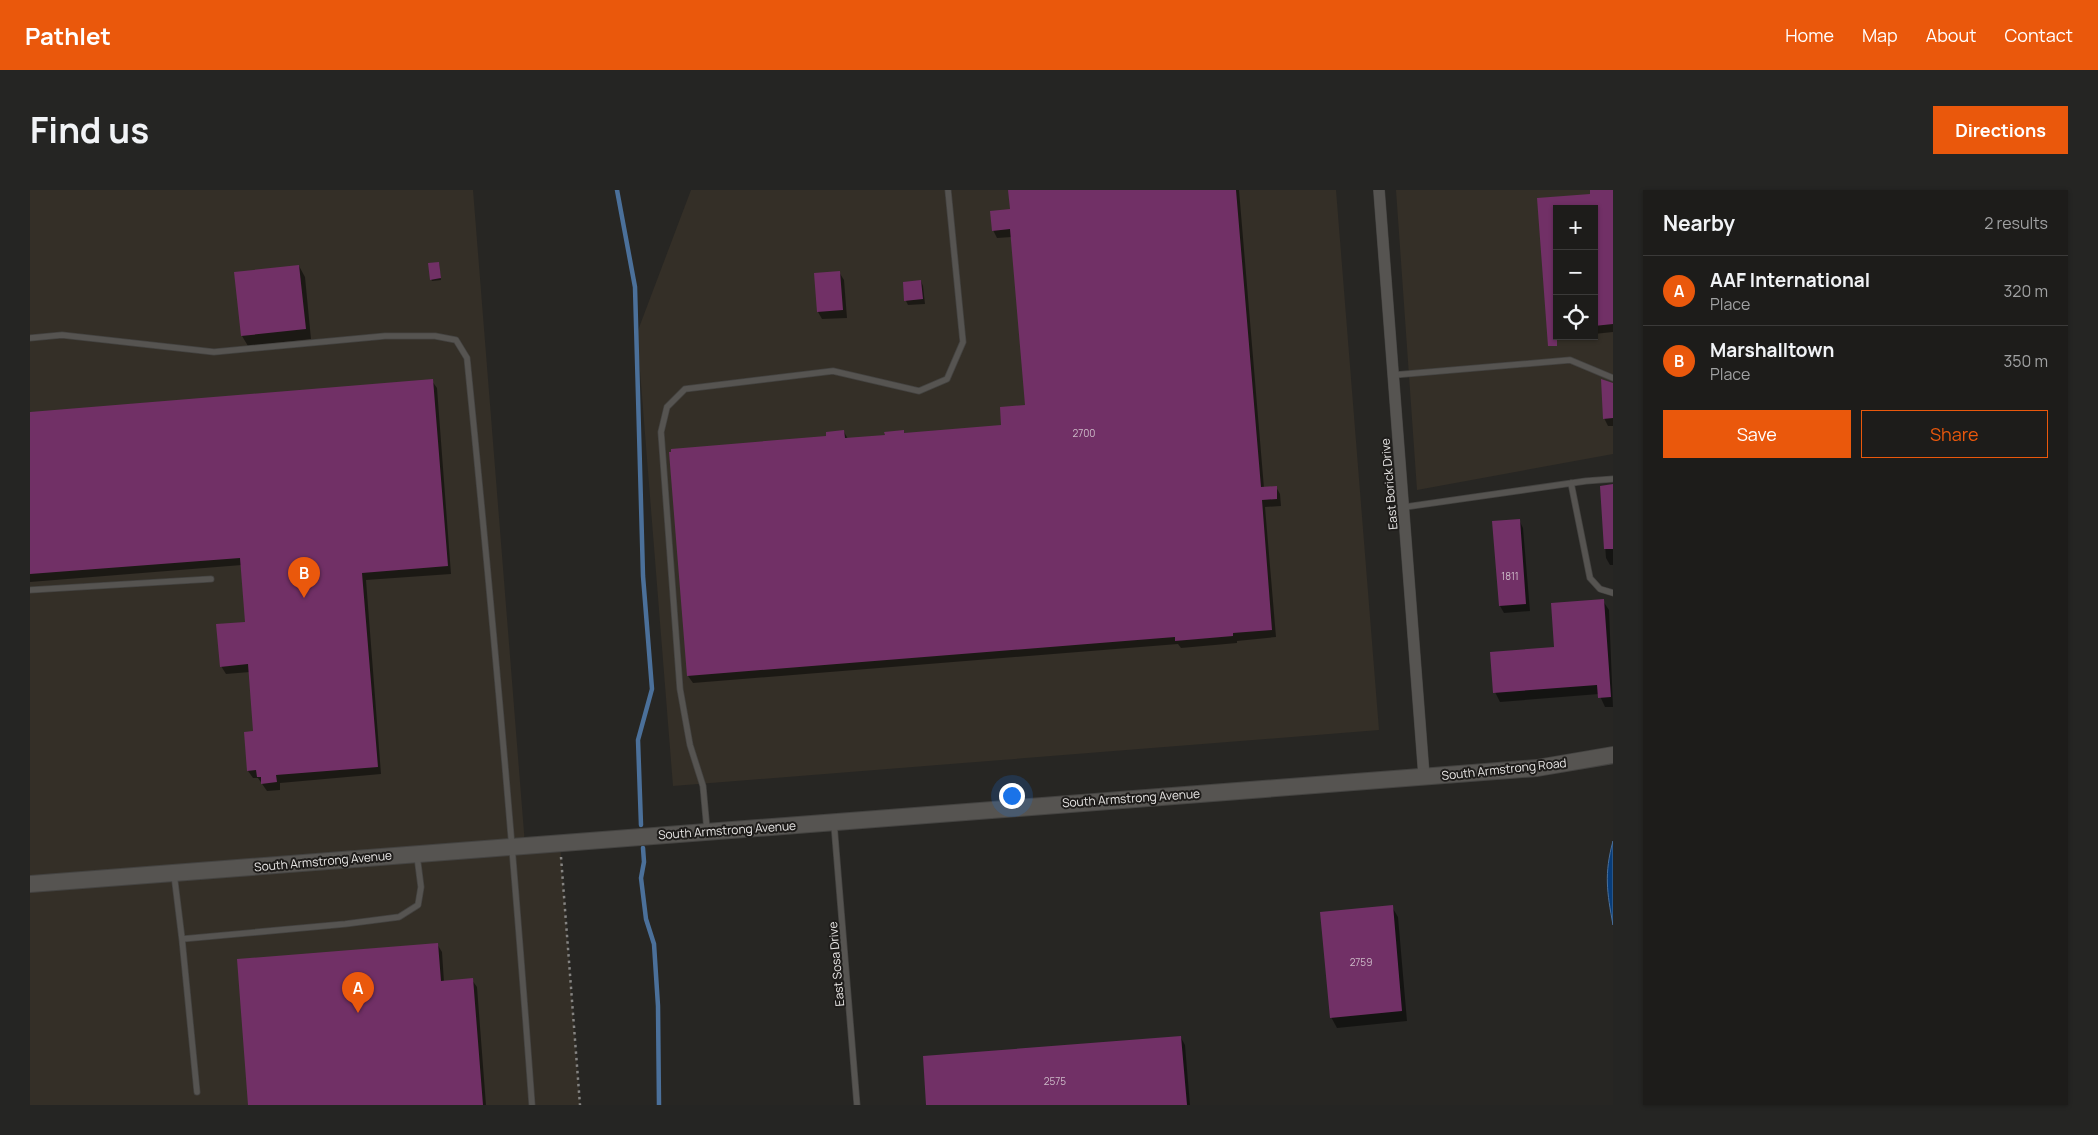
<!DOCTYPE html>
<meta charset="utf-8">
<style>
body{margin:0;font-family:Manrope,sans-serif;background:#252523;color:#f1f3f6}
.controls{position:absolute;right:15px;top:15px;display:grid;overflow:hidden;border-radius:0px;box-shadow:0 1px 4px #0004}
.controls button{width:45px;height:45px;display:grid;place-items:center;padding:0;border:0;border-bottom:1px solid #3b3a39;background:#1d1c1a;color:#f1f3f6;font:25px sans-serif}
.you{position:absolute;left:981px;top:605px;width:18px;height:18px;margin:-12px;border:4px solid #fff;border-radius:50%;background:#1a73e8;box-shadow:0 0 0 8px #1a73e833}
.badge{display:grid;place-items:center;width:32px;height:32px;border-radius:50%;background:#ea580c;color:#fff;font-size:16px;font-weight:700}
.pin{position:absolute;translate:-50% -41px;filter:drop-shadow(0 1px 2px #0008)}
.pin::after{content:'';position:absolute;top:26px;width:18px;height:15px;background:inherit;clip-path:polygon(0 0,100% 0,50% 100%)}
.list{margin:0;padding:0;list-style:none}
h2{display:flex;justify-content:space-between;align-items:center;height:65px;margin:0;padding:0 20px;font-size:21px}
h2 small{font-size:16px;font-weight:400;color:#a0a1a2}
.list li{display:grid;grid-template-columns:32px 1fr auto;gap:15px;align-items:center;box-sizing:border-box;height:70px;padding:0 20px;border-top:1px solid #3b3a39}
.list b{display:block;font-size:19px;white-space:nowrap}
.list p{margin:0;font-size:16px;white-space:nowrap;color:#a0a1a2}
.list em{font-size:16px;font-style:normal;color:#a0a1a2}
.actions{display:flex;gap:10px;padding:15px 20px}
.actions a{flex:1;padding:11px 0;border:1px solid #ea580c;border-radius:0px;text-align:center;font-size:18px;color:#ea580c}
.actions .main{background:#ea580c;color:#fff}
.icon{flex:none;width:28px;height:28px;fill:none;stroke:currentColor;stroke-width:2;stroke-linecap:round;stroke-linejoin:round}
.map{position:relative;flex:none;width:1583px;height:915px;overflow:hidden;border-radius:0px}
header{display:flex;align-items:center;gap:30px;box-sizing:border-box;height:70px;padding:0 25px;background:#ea580c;color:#fff}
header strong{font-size:24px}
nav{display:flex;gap:28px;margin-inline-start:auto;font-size:18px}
.intro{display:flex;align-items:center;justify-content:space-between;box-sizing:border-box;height:120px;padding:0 30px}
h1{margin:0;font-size:35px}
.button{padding:12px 22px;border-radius:0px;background:#ea580c;color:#fff;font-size:18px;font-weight:700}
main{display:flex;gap:30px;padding:0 30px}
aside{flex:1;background:#1d1c1a;border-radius:0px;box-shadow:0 1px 4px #0004}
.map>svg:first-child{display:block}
.built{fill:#342f27;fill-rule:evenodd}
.water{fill:#073c79;stroke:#4b709a}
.shadow{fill:#0007}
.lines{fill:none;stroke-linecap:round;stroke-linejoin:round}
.stream{stroke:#4b709a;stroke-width:4.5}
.building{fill:#713066}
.lane-casing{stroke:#444341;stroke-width:7}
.street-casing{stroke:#444341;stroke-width:12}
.secondary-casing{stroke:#444341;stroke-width:18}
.path{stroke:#858482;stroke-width:2.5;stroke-dasharray:2.5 4;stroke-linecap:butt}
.lane{stroke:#565451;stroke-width:5.5}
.street{stroke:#565451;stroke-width:11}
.secondary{stroke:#565451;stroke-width:16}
.labels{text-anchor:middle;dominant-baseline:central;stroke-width:4;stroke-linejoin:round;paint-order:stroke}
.number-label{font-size:10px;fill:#ccbac7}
.street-label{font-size:12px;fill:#eae8e7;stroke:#1e1c1a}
</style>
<header>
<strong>Pathlet</strong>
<nav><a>Home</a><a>Map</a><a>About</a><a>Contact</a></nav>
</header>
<div class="intro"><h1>Find us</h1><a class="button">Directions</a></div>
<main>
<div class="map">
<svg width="1583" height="915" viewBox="0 0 1583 915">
<rect width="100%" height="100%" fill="#272623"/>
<path class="built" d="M 0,0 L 443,0 L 495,655 L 530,653 L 550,915 L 0,915 Z
M 661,0 L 1306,0 L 1349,540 L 643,596 L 607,143 Z
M 1366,0 L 1583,0 L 1583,264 L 1387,300 ZM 1527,19 L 1564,19 L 1564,146 L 1527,146 Z"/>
<path class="water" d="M 1583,651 L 1583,735 C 1577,702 1574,684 1583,651 Z"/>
<path class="shadow" d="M 979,0 L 1209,0 L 1234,298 L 1246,297 L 1250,304 L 1251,316 L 1235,317 L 1246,447 L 1207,451 L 1207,453 L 1151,458 L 1148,454 L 663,493 L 658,486 L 797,248 L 814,242 L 818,249 L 973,236 L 996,216 L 982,47 L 967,48 L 963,40 L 981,21 Z
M 1561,0 L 1583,0 L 1583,142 L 1564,144 L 1564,19 L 1527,19 L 1527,146 L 1529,146 L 1523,147 L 1508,9 L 1562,5 Z
M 409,73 L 411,90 L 402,91 L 401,89 Z
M 269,76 L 275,87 L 281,149 L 218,156 L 212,146 Z
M 809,82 L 814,90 L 817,128 L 792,129 L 788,122 Z
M 891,91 L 893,96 L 895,114 L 878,115 L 876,111 Z
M 402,191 L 407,198 L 421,384 L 336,390 L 351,584 L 250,593 L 250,600 L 237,601 L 228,588 L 223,588 L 218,581 L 224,543 L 220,482 L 196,484 L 191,476 L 216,433 L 212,375 L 0,392 L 0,223 Z
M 1583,194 L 1583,236 L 1578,236 L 1574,228 Z
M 1583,296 L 1583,375 L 1580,375 L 1576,368 L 1571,297 Z
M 1489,330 L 1493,338 L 1500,421 L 1474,423 L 1470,416 Z
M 1573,411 L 1579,420 L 1583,517 L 1575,517 L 1569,504 L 1470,512 L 1465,502 L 1526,459 Z
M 1362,717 L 1368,727 L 1377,831 L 1307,838 L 1301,827 Z
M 407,754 L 412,762 L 414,792 L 442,790 L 447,797 L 456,915 L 220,915 Z
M 1151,848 L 1155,855 L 1160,915 L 898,915 Z"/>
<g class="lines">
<path class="stream" d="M 587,0 L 605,97 L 613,386 L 622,499 L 608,550 L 611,635
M 613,658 L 614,672 L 611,688 L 616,729 L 624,754 L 628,816 L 629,915"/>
</g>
<path class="building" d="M 978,0 L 1206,0 L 1231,297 L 1247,296 L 1247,309 L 1232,310 L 1242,440 L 1203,443 L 1203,446 L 1145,451 L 1145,447 L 657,486 L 639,262 L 641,262 L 641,259 L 796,246 L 796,242 L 814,240 L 815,248 L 855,245 L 854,242 L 874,240 L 874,243 L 971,235 L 970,217 L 995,215 L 980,39 L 962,41 L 960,21 L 980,19 Z
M 1560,0 L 1583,0 L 1583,134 L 1564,136 L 1564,19 L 1527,19 L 1527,156 L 1518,156 L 1507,8 L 1560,4 Z
M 409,72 L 411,88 L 400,90 L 398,73 Z
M 269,75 L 276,139 L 211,146 L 204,82 Z
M 810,81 L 813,120 L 787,122 L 784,83 Z
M 891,90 L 893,109 L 874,111 L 873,92 Z
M 403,189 L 418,376 L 332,383 L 348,577 L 246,585 L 247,592 L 231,594 L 231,587 L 227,587 L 226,580 L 217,581 L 214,542 L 223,541 L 218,474 L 190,477 L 186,434 L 215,432 L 210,368 L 0,384 L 0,222 Z
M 1571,189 L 1583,193 L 1583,228 L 1573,229 Z
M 1583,294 L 1583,359 L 1574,359 L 1570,296 Z
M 1490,329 L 1496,414 L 1469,416 L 1462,331 Z
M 1574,409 L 1581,507 L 1568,508 L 1567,495 L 1463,503 L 1460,462 L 1524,457 L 1521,413 Z
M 1363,715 L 1372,821 L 1300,828 L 1290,722 Z
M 408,753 L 411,791 L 443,788 L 453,915 L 218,915 L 207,769 Z
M 1151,846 L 1157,915 L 896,915 L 893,866 Z"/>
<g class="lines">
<g class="lane-casing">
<path id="lane" d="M 0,148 L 32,145 L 184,162 L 355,146 L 405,146 L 426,150 L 437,168 C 462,417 484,666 502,915
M 1364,185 L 1540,170 L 1583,188
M 1541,293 L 1560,388 L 1570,399 L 1583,403
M 1375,317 L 1556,291 L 1583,289
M 0,400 L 181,389
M 804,634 L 827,915
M 677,640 L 673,596 L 660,555 L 650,499 L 631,242 L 637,217 L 655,199 L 803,181 L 889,201 L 917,189 L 933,152 L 918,0
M 144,684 L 152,749 L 315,734 L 369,727 L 388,715 L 391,697 L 387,666
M 152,749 L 167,902"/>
</g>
<g class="street-casing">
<path id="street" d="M 1349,0 L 1394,586"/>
</g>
<g class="secondary-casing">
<path id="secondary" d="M 0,694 L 1507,578 L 1583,565"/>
</g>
<path class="path" d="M 531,667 L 550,915"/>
<use href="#lane" class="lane"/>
<use href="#street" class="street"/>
<use href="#secondary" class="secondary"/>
</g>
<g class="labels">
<g class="number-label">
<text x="1054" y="243">2700</text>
<text x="1480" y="386">1811</text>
<text x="1331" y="772">2759</text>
<text x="1025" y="891">2575</text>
</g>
<g class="street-label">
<text transform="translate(1359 294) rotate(-95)">East Borick Drive</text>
<text transform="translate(1474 579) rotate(-6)">South Armstrong Road</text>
<text transform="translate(1101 608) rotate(-4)">South Armstrong Avenue</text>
<text transform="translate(697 640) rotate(-4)">South Armstrong Avenue</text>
<text transform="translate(293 671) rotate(-5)">South Armstrong Avenue</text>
<text transform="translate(806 774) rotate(-95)">East Sosa Drive</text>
</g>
</g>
</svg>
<div class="controls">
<button>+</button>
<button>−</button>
<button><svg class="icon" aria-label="locate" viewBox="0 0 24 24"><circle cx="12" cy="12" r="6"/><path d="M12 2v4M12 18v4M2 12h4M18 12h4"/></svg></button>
</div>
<div class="you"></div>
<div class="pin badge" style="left:328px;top:823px">A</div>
<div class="pin badge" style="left:274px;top:408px">B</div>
</div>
<aside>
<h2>Nearby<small>2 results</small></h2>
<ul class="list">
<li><span class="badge">A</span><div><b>AAF International</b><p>Place</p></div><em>320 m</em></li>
<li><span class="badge">B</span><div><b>Marshalltown</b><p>Place</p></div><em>350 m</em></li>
</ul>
<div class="actions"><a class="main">Save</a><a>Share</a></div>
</aside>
</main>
